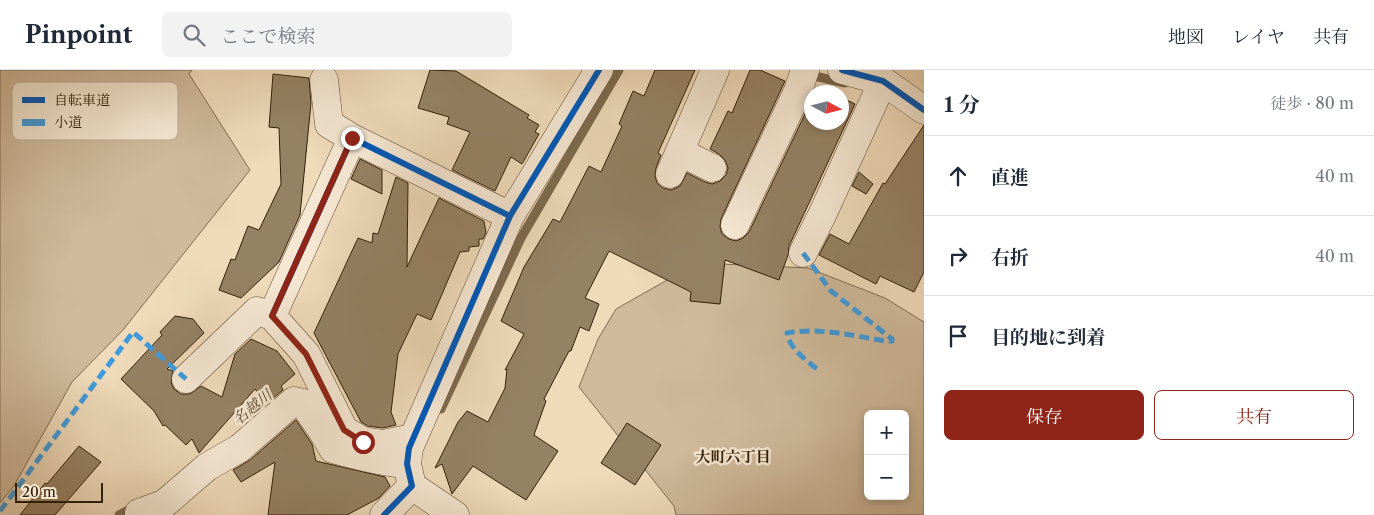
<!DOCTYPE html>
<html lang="ja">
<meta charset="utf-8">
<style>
body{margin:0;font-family:"Libre Caslon Text","Noto Serif JP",serif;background:#f2f2f3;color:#1f2937}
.controls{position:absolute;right:15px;bottom:15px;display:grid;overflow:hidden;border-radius:8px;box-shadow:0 2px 8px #0003}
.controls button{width:45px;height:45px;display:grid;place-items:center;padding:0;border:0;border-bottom:1px solid #e0e1e3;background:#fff;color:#1f2937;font:25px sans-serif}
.compass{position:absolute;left:804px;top:15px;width:45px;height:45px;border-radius:50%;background:#fff;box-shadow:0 2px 8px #0003;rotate:97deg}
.scale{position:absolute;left:15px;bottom:12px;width:88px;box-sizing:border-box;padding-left:5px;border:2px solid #332007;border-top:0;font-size:14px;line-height:18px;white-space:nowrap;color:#332007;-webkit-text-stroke:4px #f5e7d2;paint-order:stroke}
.stop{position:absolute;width:15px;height:15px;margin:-11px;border:4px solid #8f2418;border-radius:50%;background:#fff}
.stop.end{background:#8f2418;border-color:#fff;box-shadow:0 1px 5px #0008}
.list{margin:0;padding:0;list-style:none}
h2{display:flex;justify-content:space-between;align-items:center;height:65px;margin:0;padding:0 20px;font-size:21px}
h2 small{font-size:16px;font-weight:400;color:#747a83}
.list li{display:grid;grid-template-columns:32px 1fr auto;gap:15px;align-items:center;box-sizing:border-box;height:80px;padding:0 20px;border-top:1px solid #e0e1e3}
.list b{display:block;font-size:19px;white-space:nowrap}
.list em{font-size:16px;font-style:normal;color:#747a83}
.actions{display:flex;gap:10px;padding:15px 20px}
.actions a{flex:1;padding:11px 0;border:1px solid #8f2418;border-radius:8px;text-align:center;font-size:18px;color:#8f2418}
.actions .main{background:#8f2418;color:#fff}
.icon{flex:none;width:28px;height:28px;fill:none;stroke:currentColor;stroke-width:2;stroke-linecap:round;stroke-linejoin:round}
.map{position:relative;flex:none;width:924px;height:445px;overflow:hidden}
header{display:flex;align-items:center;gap:30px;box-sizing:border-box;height:70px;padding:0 25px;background:#fff;border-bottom:1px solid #e0e1e3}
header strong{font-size:24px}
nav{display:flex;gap:28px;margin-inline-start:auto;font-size:18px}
.search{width:350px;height:45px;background:#f2f2f3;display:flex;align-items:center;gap:12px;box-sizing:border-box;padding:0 18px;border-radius:8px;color:#747a83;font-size:19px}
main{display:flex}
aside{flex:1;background:#fff}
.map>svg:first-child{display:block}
.green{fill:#cfba9c;stroke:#816d52;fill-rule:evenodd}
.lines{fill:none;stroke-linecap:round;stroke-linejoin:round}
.stream{stroke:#7d6a4e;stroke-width:9}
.building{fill:#958164;stroke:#332007}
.minor-casing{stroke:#624e34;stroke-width:29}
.minor{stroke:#f5e7d2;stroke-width:28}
.quiet{stroke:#3e9bdd;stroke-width:5;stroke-dasharray:10 5;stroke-linecap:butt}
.cycleway-casing{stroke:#f5e7d2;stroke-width:9}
.cycleway{stroke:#0057b8;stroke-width:6}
.route{stroke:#8f2418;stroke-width:6}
.labels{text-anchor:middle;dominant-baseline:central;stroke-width:5;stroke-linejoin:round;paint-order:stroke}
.water-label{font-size:15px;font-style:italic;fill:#5e4b30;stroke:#f5e7d2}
.neighbourhood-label{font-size:15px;font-weight:bold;fill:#332007;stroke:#f5e7d2}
.key{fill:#f5e7d2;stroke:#bbab95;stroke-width:1}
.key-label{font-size:14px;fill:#332007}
</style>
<header>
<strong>Pinpoint</strong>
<div class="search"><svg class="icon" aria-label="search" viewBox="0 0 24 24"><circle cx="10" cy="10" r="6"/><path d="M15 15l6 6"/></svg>ここで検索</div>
<nav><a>地図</a><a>レイヤ</a><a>共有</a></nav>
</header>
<main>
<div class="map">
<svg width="924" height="445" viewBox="0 0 924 445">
<rect width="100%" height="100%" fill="#efdaba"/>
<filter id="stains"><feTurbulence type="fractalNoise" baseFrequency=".004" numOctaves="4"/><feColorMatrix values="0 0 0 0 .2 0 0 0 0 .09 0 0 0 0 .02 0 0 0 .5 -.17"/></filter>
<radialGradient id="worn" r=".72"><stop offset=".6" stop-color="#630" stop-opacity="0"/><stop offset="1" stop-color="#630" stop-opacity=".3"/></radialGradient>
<path class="green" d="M 0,0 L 192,0 L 189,4 L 250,100 L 123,260 L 72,312 L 14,416 L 0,433 Z
M 722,194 L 808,198 L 885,228 L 924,252 L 924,445 L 676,445 L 674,436 L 579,317 L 598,269 L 616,239 L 669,209 ZM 868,344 L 905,344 L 905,426 L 868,426 Z"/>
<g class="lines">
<path class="stream" d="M 806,4 L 845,13
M 441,339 L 521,168 L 619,0
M 119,445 L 136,436"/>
</g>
<path class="building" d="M 430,0 L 456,1 L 529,45 L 527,48 L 539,55 L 535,62 L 539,64 L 522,94 L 511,87 L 495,121 L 452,100 L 470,62 L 447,54 L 449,47 L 418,38 Z
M 655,0 L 695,0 L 658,83 L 661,85 L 656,98 L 655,106 L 657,113 L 663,118 L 671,120 L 680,116 L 687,103 L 705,112 L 712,114 L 720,111 L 726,105 L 728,98 L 725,90 L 719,84 L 710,79 L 728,41 L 732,43 L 750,0 L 760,0 L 785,11 L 721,149 L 720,157 L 722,164 L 729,169 L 736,171 L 743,168 L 749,162 L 812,29 L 812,52 L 842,52 L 842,28 L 855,34 L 789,176 L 788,185 L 779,210 L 725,190 L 720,234 L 690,231 L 691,222 L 609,181 L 585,228 L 599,234 L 589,261 L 580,257 L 571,281 L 569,281 L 544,329 L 546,331 L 534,365 L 558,381 L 526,430 L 473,396 L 452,424 L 442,394 L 435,398 L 458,352 L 467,341 L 488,352 L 505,318 L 507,299 L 505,300 L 524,264 L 501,251 L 524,197 L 553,149 L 560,152 L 589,96 L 601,102 L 622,56 L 619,54 L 633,21 L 644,26 Z
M 273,4 L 309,8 L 311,33 L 300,145 L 279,192 L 241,228 L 219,220 L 231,189 L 235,190 L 248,156 L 259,160 L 281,114 L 279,58 L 269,57 Z
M 924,55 L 924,202 L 914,222 L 880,206 L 876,214 L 819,185 L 830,164 L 849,174 L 883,113 L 885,114 Z
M 360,89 L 382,100 L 382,124 L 351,109 Z
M 859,102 L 873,114 L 866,124 L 852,116 Z
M 396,107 L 408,113 L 407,197 L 439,128 L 484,151 L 486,163 L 483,169 L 479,169 L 479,176 L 469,177 L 469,181 L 460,182 L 431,250 L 417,244 L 398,284 L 391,342 L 396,355 L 383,358 L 368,356 L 361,352 L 314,263 L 358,168 L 372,173 L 373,163 L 378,164 Z
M 175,246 L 193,249 L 204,263 L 167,299 L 173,301 L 171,312 L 174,319 L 181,324 L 190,324 L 201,316 L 222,327 L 235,284 L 251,269 L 277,281 L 295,304 L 281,316 L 283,320 L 267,333 L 255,319 L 199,383 L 192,369 L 186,375 L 165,355 L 163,356 L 154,341 L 121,309 L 162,265 L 160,262 Z
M 296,350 L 312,374 L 316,391 L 385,407 L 390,416 L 379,428 L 347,445 L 268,445 L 275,392 L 241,412 L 233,400 L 250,390 Z
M 627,353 L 661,375 L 635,415 L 601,393 Z
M 79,376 L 101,392 L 55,445 L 20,445 L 45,413 L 47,414 Z"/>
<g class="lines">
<g class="minor-casing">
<path id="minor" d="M 842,0 L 883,11 L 924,40
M 324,10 L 329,54 L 352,68
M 680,82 L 712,98
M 670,104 L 715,0
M 735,155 L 798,21 L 805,0
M 803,183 L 823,143 L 883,11
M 272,246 L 352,68 L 510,146
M 186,309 L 257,241 L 272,246 L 306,284 L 344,360 L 363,371 L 383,374 L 413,368
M 412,416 L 455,445
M 139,443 L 164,434 L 207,397 L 240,378 L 294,331 L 303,333 L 321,359 L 333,379 C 358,386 381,392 407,394
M 384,445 L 412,416 L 407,394 L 409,378 L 510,146 L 599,0"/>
</g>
<use href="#minor" class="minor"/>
<path class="quiet" d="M 803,183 L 831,221 L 892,269 L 892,271 L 886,271 C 854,266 819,257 787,263 C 789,279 808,291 819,301
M 0,441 L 133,262 L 186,309"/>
<g class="cycleway-casing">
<path id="cycleway" d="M 842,0 L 883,11 L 924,40
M 272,246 L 352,68 L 510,146
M 384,445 L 412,416 L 407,394 L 409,378 L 510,146 L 599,0"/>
</g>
<use href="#cycleway" class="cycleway"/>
</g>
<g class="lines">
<path class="route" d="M 352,68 L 272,246 L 306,284 L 344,360 L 363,372"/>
</g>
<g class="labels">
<g class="water-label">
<text transform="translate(252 337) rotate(-39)">名越川</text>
</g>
<g class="neighbourhood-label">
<text x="733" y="386">大町六丁目</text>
</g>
</g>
<rect x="12" y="12" width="166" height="58" rx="8" class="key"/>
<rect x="22" y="27" width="23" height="6" fill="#0057b8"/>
<rect x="22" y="49" width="23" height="7" fill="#3e9bdd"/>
<g class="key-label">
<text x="54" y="35">自転車道</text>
<text x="54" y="57">小道</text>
</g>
<rect width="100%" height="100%" filter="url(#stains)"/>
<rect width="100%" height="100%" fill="url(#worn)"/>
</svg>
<div class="controls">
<button>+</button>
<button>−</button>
</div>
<svg class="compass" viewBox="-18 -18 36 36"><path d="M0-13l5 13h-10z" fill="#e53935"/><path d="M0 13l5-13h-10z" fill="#747a83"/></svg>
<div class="scale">20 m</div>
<div class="stop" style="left:363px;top:372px"></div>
<div class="stop end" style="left:352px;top:68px"></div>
</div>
<aside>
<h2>1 分<small>徒歩 · 80 m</small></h2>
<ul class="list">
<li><svg class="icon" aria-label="ahead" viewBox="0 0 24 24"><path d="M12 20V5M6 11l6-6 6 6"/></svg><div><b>直進</b></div><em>40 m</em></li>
<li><svg class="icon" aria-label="right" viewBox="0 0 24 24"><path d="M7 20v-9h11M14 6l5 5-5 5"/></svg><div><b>右折</b></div><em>40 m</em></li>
<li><svg class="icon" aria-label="arrive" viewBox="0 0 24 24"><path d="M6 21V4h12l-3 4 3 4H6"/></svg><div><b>目的地に到着</b></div></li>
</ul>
<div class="actions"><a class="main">保存</a><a>共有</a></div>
</aside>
</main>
